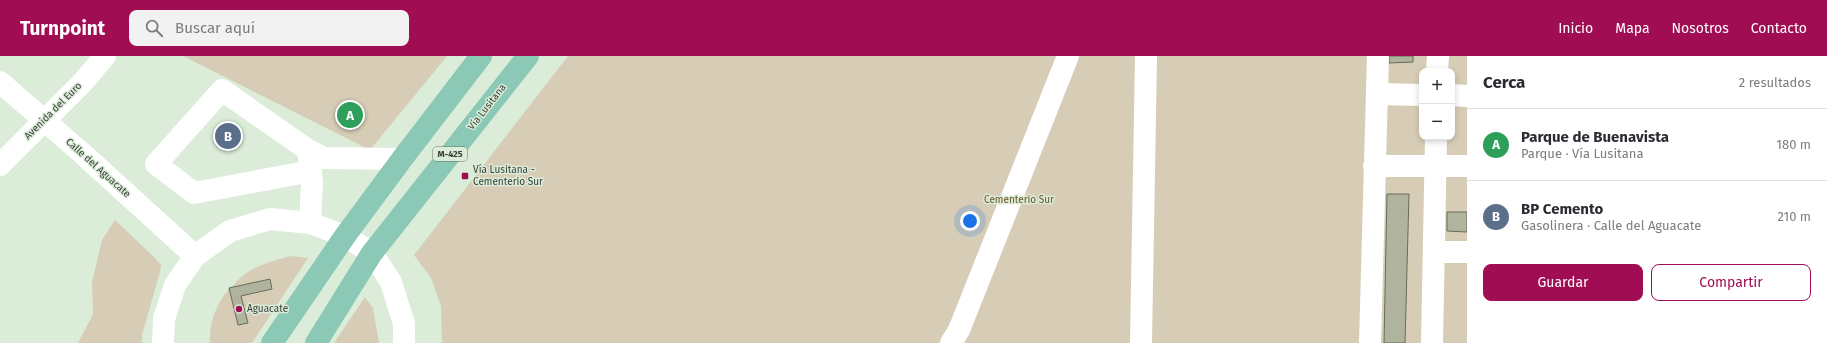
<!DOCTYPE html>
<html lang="es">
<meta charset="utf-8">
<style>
body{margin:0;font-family:"Fira Sans",sans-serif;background:#f2f2f3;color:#2b2b33}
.controls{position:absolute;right:12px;top:12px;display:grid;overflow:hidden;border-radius:8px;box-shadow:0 2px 6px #0003}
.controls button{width:36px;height:36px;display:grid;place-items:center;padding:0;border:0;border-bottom:1px solid #e1e1e2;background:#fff;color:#2b2b33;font:20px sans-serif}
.you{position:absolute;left:970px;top:165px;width:14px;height:14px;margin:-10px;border:3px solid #fff;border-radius:50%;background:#1a73e8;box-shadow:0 0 0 6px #1a73e833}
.badge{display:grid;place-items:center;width:26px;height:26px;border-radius:50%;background:#a00d53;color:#fff;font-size:13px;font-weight:700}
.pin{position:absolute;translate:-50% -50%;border:2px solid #fff;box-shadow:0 1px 4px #0006}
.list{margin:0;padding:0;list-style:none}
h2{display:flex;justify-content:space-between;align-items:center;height:52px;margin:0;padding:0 16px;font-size:17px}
h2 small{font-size:13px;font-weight:400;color:#7c7c81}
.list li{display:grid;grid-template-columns:26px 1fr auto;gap:12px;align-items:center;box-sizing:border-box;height:72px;padding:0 16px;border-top:1px solid #e1e1e2}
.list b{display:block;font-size:15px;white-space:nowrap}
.list p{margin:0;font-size:13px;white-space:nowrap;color:#7c7c81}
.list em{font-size:13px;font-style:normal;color:#7c7c81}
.actions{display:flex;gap:8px;padding:12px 16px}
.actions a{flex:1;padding:9px 0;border:1px solid #a00d53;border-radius:8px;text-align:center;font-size:14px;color:#a00d53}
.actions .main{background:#a00d53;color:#fff}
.icon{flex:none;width:22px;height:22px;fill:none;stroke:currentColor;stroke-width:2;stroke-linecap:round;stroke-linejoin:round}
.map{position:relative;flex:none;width:1467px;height:287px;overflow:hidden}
header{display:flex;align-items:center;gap:24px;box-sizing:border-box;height:56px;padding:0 20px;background:#a00d53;color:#fff}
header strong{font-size:19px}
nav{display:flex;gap:22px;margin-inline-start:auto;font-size:14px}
.search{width:280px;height:36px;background:#f2f2f3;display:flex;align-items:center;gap:10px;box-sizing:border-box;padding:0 14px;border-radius:8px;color:#7c7c81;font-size:15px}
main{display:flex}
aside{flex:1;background:#fff}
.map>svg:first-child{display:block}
.green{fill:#d7cdb6;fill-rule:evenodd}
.building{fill:#b0b49e;stroke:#686b56}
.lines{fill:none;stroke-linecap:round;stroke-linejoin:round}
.minor{stroke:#fff;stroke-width:22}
.major{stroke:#8cc8b6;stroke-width:22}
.poi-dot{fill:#a00d53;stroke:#dbecd9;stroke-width:1.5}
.labels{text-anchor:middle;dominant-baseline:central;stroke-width:3;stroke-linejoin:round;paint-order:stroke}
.shield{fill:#dbecd9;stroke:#687267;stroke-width:1}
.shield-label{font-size:9px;font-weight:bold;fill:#373e36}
.street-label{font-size:10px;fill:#373e36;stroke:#dbecd9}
.poi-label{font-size:10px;fill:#373e36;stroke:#dbecd9;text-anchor:start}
.park-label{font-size:10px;fill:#6a5524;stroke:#dbecd9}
</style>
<header>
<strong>Turnpoint</strong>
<div class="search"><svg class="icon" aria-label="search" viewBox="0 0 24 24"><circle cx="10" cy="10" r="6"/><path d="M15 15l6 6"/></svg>Buscar aquí</div>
<nav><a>Inicio</a><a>Mapa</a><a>Nosotros</a><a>Contacto</a></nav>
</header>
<main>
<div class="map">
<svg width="1467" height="287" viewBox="0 0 1467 287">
<rect width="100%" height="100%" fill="#dbecd9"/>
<path class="green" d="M 183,0 L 447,0 L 370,94 Z
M 568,0 L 1467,0 L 1467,287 L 442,287 L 441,250 L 431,222 L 414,199 ZM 1422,15 L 1452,15 L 1452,81 L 1422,81 Z
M 115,164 L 155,202 L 161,209 L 160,216 L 142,279 L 142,287 L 78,287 L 93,258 L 92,226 L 102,184 Z
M 290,200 L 308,202 L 252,287 L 210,287 C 209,267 216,248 229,233 L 238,269 L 248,267 L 241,240 L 272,233 L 270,223 L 231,232 C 249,210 264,208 290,200 Z
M 365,241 L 373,252 L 379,287 L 334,287 Z"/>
<path class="building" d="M 1389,0 L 1413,0 L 1413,6 L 1389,7 Z
M 1387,138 L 1409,138 L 1405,287 L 1384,287 Z
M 1447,156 L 1467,156 L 1467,176 L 1447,175 Z
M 270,223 L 272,233 L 241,240 L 248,267 L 238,269 L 229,232 Z"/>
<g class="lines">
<path class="minor" d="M 1437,15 L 1438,0
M 0,26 L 83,98 L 195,200
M 1378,38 L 1422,39
M 1452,39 L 1467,40
M 308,94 L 324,102 L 402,103
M 0,109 L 83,26 L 105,0
M 1374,110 L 1467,110
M 310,167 L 312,126 L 308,94 L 222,34 L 156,108 L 194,137 L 311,115
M 1434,196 L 1467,196
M 163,287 L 164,263 L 175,229 L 195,200 L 230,175 L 270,163 L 310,167 L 345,180 L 372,197 L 391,226 L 404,268 L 404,287
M 951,287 L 959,274 L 1068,0
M 1141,287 L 1146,0
M 1370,287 L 1378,0
M 1432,287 L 1436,81"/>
<path class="major" d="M 272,287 L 345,180 L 402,103 L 481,0
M 316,287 L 372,197 L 528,0"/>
</g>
<g class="poi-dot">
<rect x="461" y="116" width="8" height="8" rx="2"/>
<circle cx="239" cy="253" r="4"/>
</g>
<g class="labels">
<rect class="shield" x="433" y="91" width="34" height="14" rx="3"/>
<g class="shield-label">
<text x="450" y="98">M-425</text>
</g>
<g class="street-label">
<text transform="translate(487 51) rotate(-52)">Vía Lusitana</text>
<text transform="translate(53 55) rotate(-45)">Avenida del Euro</text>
<text transform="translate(98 112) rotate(42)">Calle del Aguacate</text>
</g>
<g class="poi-label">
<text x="473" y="114">Vía Lusitana -<tspan x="473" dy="12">Cementerio Sur</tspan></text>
<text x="247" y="253">Aguacate</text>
</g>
<g class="park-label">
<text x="1019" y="144">Cementerio Sur</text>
</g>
</g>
</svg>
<div class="controls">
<button>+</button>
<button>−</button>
</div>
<div class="you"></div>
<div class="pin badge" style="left:350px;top:59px;background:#2e9e5b">A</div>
<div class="pin badge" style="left:228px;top:80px;background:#5c6f8a">B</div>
</div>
<aside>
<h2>Cerca<small>2 resultados</small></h2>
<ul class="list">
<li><span class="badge" style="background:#2e9e5b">A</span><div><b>Parque de Buenavista</b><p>Parque · Vía Lusitana</p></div><em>180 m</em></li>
<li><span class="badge" style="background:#5c6f8a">B</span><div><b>BP Cemento</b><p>Gasolinera · Calle del Aguacate</p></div><em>210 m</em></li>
</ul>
<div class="actions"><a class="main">Guardar</a><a>Compartir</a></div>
</aside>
</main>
